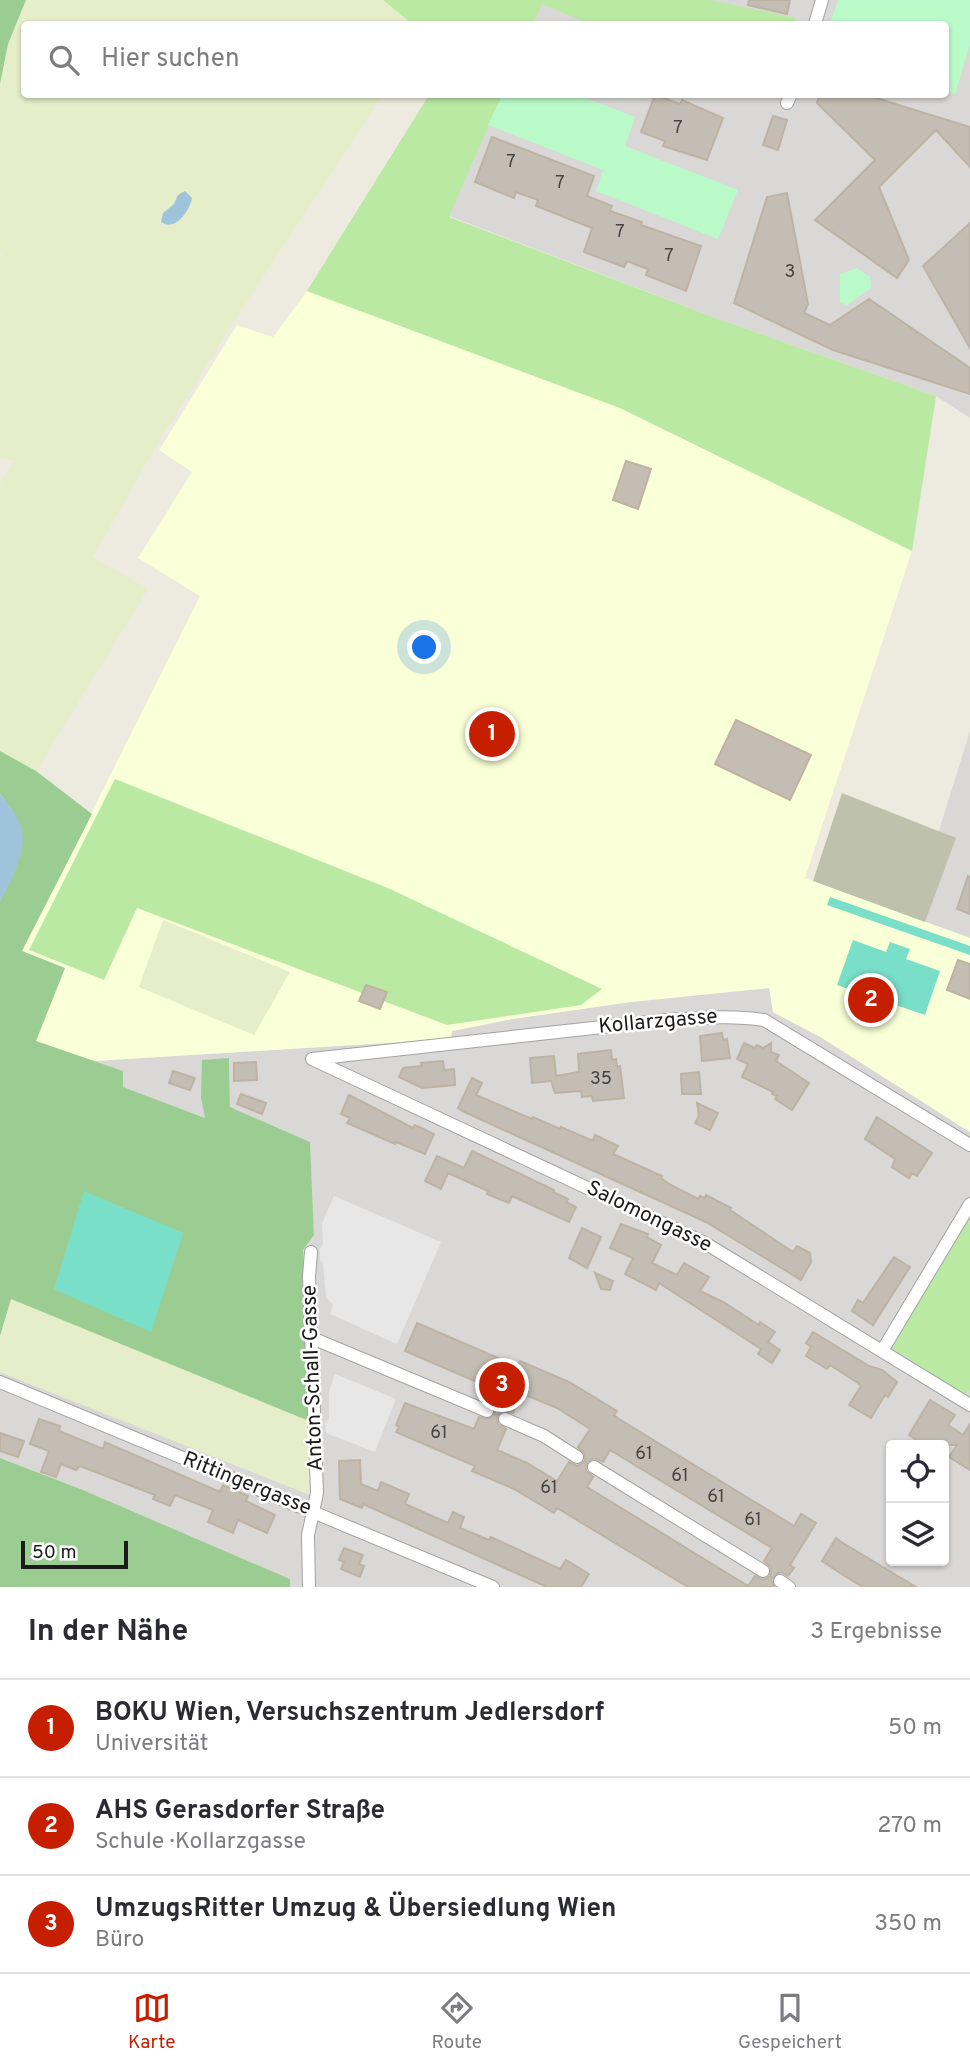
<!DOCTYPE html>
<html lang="de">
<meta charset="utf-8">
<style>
body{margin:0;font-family:Overpass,sans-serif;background:#f7f7f7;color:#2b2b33}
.controls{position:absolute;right:21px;bottom:21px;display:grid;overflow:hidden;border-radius:7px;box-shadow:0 2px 5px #0004}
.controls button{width:63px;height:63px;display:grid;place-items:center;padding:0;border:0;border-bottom:2px solid #e1e1e2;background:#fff;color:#2b2b33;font:35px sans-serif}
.scale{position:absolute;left:21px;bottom:18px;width:107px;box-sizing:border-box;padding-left:7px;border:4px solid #1b1b1b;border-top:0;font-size:19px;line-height:24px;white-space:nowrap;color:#1b1b1b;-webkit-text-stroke:5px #fff;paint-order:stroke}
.you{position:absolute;left:425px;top:648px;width:24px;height:24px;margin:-18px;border:5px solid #fff;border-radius:50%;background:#1a73e8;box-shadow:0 0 0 10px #1a73e833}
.badge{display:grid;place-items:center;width:46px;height:46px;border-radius:50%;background:#c51f00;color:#fff;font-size:23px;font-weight:700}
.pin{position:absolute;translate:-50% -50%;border:4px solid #fff;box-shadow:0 2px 7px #0006}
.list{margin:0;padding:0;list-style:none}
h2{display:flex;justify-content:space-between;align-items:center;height:91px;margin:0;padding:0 28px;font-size:30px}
h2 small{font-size:23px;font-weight:400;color:#7c7c81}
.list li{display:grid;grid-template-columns:46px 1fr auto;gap:21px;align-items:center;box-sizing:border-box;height:98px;padding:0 28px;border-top:2px solid #e1e1e2}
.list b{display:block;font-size:26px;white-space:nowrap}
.list p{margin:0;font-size:23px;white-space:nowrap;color:#7c7c81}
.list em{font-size:23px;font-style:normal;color:#7c7c81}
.icon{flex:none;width:38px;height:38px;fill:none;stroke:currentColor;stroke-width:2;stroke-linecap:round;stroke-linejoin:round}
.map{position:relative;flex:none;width:970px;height:1587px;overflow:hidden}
.search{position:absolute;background:#fff;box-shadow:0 2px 5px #0004;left:21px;right:21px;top:21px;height:77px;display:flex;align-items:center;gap:18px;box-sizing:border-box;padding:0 24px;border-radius:7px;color:#7c7c81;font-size:26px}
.sheet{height:385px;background:#fff}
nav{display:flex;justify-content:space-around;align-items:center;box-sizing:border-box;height:98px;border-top:2px solid #e1e1e2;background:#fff;font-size:19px;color:#7c7c81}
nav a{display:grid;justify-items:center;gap:4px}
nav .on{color:#c51f00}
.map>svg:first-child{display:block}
.residential{fill:#d9d8d7;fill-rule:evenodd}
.education{fill:#f9ffd6}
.construction{fill:#bec1ab}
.farmland{fill:#e5edc9}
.grass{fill:#bae9a3}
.forest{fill:#9bcd93}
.park{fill:#b9fac8}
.pitch{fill:#7adfc8}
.parking{fill:#e7e7e7}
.water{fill:#9ec4dc}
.building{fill:#c4bdb3;stroke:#beb3a2;stroke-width:2;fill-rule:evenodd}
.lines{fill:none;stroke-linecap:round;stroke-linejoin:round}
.street-casing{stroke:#a2a2a2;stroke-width:14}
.street{stroke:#fff;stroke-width:12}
.labels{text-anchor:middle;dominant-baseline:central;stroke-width:5;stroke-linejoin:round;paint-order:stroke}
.number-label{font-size:18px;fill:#454441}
.street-label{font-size:21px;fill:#1b1b1b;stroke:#fff}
</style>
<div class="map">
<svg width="970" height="1587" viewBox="0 0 970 1587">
<rect width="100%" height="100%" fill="#edeadf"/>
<path class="residential" d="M 543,0 L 970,0 L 970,418 L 936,396 L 724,321 L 449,216 L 501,95 L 946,94 L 946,24 L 532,24 Z
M 970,731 L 970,938 L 912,917 Z
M 770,988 L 773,1012 L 822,1038 L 970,1132 L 970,1587 L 290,1587 L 290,1579 L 83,1490 L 0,1458 L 0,1372 L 310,1495 L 303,1250 L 314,1235 L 310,1142 L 230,1107 L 229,1058 L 201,1098 L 205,1118 L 123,1087 L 123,1071 L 94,1061 L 450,1039 L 452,1031 L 512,1019 L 631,1002 ZM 891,1445 L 944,1445 L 944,1561 L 891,1561 Z"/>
<path class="education" d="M 307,291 L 620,408 L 912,551 L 805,878 L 970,938 L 970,1132 L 822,1038 L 773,1012 L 769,988 L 631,1002 L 512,1019 L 452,1031 L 451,1039 L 94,1061 L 36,1041 L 65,968 L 22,951 L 200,596 L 138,558 L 192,472 L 159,450 L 237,325 L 273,337 Z"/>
<path class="construction" d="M 842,793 L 956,838 L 925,922 L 813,881 Z"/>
<path class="farmland" d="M 26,0 L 383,0 L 412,24 L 24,24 L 24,94 L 383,95 L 234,321 L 153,451 L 93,557 L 148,589 L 36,771 L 0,751 L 0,484 L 15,461 L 0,457 L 0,258 L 3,254 L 0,253 L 0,84 L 8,44 Z
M 163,920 L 290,972 L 254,1035 L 139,987 Z
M 10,1298 L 309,1421 L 311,1495 L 0,1372 L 0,1336 Z"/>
<path class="grass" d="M 383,0 L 711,0 L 796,18 L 794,24 L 590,24 L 542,4 L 533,24 L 412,24 Z
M 429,95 L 502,95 L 449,217 L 724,321 L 936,396 L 912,551 L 620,408 L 307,291 Z
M 115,779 L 390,889 L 602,989 L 581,1005 L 447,1025 L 137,908 L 104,980 L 29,950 Z
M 970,1208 L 970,1389 L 966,1396 L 890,1347 Z"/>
<path class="forest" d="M 0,0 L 26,0 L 8,44 L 0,84 Z
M 0,751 L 36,771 L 92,814 L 22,951 L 65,968 L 36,1041 L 123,1071 L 123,1087 L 205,1118 L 201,1098 L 202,1060 L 229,1058 L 230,1107 L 310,1142 L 314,1235 L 303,1250 L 309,1421 L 11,1299 L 0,1336 L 0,901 L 18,860 L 22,842 L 12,810 L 0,794 Z
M 0,1458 L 83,1490 L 290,1579 L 290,1587 L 0,1587 Z"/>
<path class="park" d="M 838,0 L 970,0 L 970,45 L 955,94 L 946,91 L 946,24 L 830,24 Z
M 502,95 L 578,95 L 635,117 L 625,146 L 738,190 L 718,239 L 596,191 L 603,170 L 488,125 Z
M 857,268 L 870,277 L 871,288 L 847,305 L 840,302 L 840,274 Z"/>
<path class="pitch" d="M 830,897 L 970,946 L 970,955 L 827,905 Z
M 853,940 L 886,952 L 890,942 L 910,949 L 906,959 L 940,971 L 925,1015 L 837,985 Z
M 84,1191 L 183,1233 L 151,1332 L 54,1289 Z"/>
<path class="parking" d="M 334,1196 L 441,1242 L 397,1344 L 330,1314 L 333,1305 L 326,1297 L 323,1262 L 320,1261 L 320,1248 L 323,1244 L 322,1223 Z
M 335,1374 L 396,1399 L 375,1452 L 326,1433 L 325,1421 L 329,1419 L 329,1392 Z"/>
<path class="water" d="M 185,191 L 192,198 C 189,212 175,232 161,222 L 163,213 L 174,204 L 178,195 Z
M 0,794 C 7,803 15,812 19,822 C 31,846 11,880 0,901 Z"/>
<path class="building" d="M 749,0 L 790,0 L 787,14 L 748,5 Z
M 820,94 L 863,94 L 970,127 L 970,167 L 936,130 L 879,187 L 909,260 L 897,278 L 815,220 L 875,160 L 817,103 Z
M 655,95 L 680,104 L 682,100 L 723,118 L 707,160 L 663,146 L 665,141 L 641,132 Z
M 773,116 L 787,120 L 778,150 L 763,145 Z
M 492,137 L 594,176 L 587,196 L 612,206 L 610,211 L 642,222 L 641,225 L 701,246 L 686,291 L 646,275 L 648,269 L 637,265 L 627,261 L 624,267 L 584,252 L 592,228 L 536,206 L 538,200 L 516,192 L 514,198 L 475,182 Z
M 787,193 L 808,304 L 804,313 L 830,325 L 869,299 L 970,368 L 970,394 L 833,350 L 734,303 L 767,197 Z
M 970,223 L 970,348 L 923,266 Z
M 626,461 L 651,469 L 638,509 L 613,500 Z
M 736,720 L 811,755 L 790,800 L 715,764 Z
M 968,876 L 970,877 L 970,914 L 957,909 Z
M 958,960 L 970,964 L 970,999 L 947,990 Z
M 366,985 L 387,992 L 380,1009 L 359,1001 Z
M 722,1033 L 723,1040 L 727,1039 L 730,1058 L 702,1061 L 700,1036 Z
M 744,1043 L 755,1048 L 757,1045 L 763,1048 L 771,1043 L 771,1052 L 779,1055 L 776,1061 L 809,1083 L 792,1110 L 775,1099 L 777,1096 L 772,1094 L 773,1092 L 742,1077 L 748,1064 L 737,1059 Z
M 611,1050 L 612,1060 L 616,1059 L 617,1067 L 620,1066 L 624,1098 L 593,1101 L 592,1096 L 582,1097 L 581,1091 L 555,1093 L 551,1081 L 532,1083 L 530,1058 L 554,1056 L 556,1076 L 579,1072 L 578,1054 Z
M 443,1061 L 444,1070 L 454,1069 L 455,1085 L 422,1088 L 399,1077 L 403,1068 L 422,1066 L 421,1063 Z
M 256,1062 L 257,1080 L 234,1081 L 234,1063 Z
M 173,1071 L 195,1078 L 190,1090 L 169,1083 Z
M 699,1072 L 701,1094 L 682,1094 L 681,1074 Z
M 472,1078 L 482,1083 L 476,1095 L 532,1119 L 533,1117 L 560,1129 L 561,1127 L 593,1141 L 595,1135 L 618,1146 L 613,1154 L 662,1176 L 661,1178 L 669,1184 L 698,1199 L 700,1196 L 705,1198 L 706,1195 L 731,1208 L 730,1210 L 793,1252 L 797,1246 L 810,1253 L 811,1262 L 801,1280 L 706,1222 L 462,1111 L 458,1108 Z
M 241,1094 L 266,1103 L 262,1114 L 237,1104 Z
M 349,1095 L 413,1128 L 415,1125 L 434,1134 L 425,1154 L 396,1142 L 395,1144 L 347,1123 L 350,1118 L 341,1114 Z
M 697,1103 L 718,1113 L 710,1130 L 695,1123 L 699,1116 Z
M 877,1117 L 932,1153 L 917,1176 L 912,1173 L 909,1178 L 892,1167 L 895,1159 L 865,1139 Z
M 472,1151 L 554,1190 L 553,1192 L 568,1199 L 566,1202 L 576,1207 L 569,1222 L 512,1196 L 509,1203 L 499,1199 L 487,1194 L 488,1191 L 448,1173 L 441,1189 L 425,1181 L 437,1156 L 464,1168 Z
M 621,1224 L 648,1234 L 647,1237 L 661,1245 L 652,1263 L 677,1275 L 684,1263 L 709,1277 L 700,1291 L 723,1302 L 759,1325 L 760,1322 L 775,1332 L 768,1342 L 780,1350 L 772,1363 L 758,1354 L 761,1349 L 659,1283 L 656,1290 L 625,1274 L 633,1258 L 610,1248 Z
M 582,1228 L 601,1237 L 587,1268 L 569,1258 Z
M 894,1257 L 910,1267 L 873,1325 L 852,1311 L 858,1300 L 863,1303 Z
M 595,1273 L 613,1281 L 610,1290 L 601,1289 Z
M 417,1323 L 517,1366 L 520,1361 L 569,1382 L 617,1411 L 614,1415 L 619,1419 L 794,1526 L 801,1514 L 816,1523 L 790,1565 L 794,1568 L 788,1576 L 781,1572 L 776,1574 L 771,1580 L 774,1587 L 688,1587 L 557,1508 L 554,1513 L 514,1489 L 472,1471 L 475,1466 L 396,1432 L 399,1427 L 396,1425 L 405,1403 L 474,1429 L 479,1417 L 489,1419 L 495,1414 L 494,1406 L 486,1401 L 491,1388 L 405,1351 ZM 521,1393 L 557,1408 L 590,1429 L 578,1447 L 585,1454 L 585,1461 L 577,1466 L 569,1462 L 557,1481 L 527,1463 L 497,1450 L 506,1429 L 498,1424 L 497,1416 L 503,1410 L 513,1413 ZM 610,1450 L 772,1548 L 764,1561 L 771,1567 L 770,1576 L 763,1580 L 755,1576 L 748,1586 L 587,1487 L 593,1477 L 586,1471 L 587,1462 L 594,1458 L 603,1462 Z
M 813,1332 L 869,1366 L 882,1370 L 897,1382 L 888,1397 L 885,1395 L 871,1418 L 849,1405 L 861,1386 L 858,1383 L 830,1365 L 827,1369 L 806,1356 L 811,1347 L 806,1343 Z
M 930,1400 L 955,1415 L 948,1425 L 963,1435 L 970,1424 L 970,1470 L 949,1457 L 957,1445 L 924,1445 L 909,1435 Z
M 39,1419 L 60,1426 L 59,1431 L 103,1449 L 105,1442 L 220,1492 L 223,1485 L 248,1496 L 246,1501 L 275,1515 L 267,1533 L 238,1520 L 233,1533 L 208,1522 L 213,1510 L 175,1495 L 170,1506 L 153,1499 L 155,1495 L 80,1466 L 76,1470 L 61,1464 L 56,1477 L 41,1472 L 49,1451 L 30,1444 Z
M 0,1433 L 24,1441 L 18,1457 L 0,1451 Z
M 360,1460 L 361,1484 L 378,1491 L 381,1482 L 409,1494 L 405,1504 L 448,1523 L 453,1512 L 464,1517 L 460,1528 L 489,1540 L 491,1537 L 560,1569 L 566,1560 L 589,1574 L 581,1587 L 547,1587 L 363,1504 L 362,1508 L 340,1499 L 339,1461 Z
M 836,1538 L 843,1543 L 916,1587 L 863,1587 L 840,1573 L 822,1561 Z
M 344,1548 L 363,1555 L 359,1564 L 364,1566 L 360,1577 L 341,1569 L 344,1562 L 339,1560 Z"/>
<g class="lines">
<g class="street-casing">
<path id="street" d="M 815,24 L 822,0
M 787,103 L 791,94
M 312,1059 L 705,1243 L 970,1405
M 312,1059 L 666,1020 C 700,1018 731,1015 764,1020 L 970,1145
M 312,1338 L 487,1411
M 882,1351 L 970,1204
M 0,1382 L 493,1587
M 505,1419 L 544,1436 L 577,1457
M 594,1467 L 763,1571
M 780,1581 L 789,1587
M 309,1587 L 308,1535 L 317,1493 L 309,1276 L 311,1252"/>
</g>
<use href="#street" class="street"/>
</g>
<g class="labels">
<g class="number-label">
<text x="678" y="128">7</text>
<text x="511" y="162">7</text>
<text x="560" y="183">7</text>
<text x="620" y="232">7</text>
<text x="669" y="256">7</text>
<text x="790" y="272">3</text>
<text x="601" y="1079">35</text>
<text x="439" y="1433">61</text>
<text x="644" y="1454">61</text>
<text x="680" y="1476">61</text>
<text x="549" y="1488">61</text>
<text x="716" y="1497">61</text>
<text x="753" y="1520">61</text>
</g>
<g class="street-label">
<text transform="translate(658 1022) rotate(-5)">Kollarzgasse</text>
<text transform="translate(649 1217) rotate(26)">Salomongasse</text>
<text transform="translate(313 1378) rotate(-92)">Anton-Schall-Gasse</text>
<text transform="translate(247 1484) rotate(22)">Rittingergasse</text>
</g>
</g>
</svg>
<div class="controls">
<button><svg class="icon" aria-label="locate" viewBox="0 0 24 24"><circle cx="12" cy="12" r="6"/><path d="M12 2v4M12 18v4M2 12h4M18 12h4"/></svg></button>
<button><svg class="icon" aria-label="layers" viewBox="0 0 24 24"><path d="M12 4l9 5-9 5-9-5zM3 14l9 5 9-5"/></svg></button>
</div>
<div class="scale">50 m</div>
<div class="you"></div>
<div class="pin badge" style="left:492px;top:734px">1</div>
<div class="pin badge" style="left:871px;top:1000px">2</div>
<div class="pin badge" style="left:502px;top:1385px">3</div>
<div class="search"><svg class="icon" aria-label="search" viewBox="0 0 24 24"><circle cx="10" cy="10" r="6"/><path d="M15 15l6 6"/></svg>Hier suchen</div>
</div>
<section class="sheet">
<h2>In der Nähe<small>3 Ergebnisse</small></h2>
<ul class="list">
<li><span class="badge">1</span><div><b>BOKU Wien, Versuchszentrum Jedlersdorf</b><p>Universität</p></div><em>50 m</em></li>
<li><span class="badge">2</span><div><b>AHS Gerasdorfer Straße</b><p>Schule · Kollarzgasse</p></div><em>270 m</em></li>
<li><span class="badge">3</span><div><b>UmzugsRitter Umzug &amp; Übersiedlung Wien</b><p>Büro</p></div><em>350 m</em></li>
</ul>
</section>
<nav>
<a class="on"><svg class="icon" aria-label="map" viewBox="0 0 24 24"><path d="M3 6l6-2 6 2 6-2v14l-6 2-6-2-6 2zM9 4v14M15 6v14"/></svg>Karte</a>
<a><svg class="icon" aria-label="directions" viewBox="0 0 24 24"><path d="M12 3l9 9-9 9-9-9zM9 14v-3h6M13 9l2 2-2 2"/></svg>Route</a>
<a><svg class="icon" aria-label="saved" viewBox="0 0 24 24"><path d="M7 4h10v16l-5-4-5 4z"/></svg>Gespeichert</a>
</nav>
